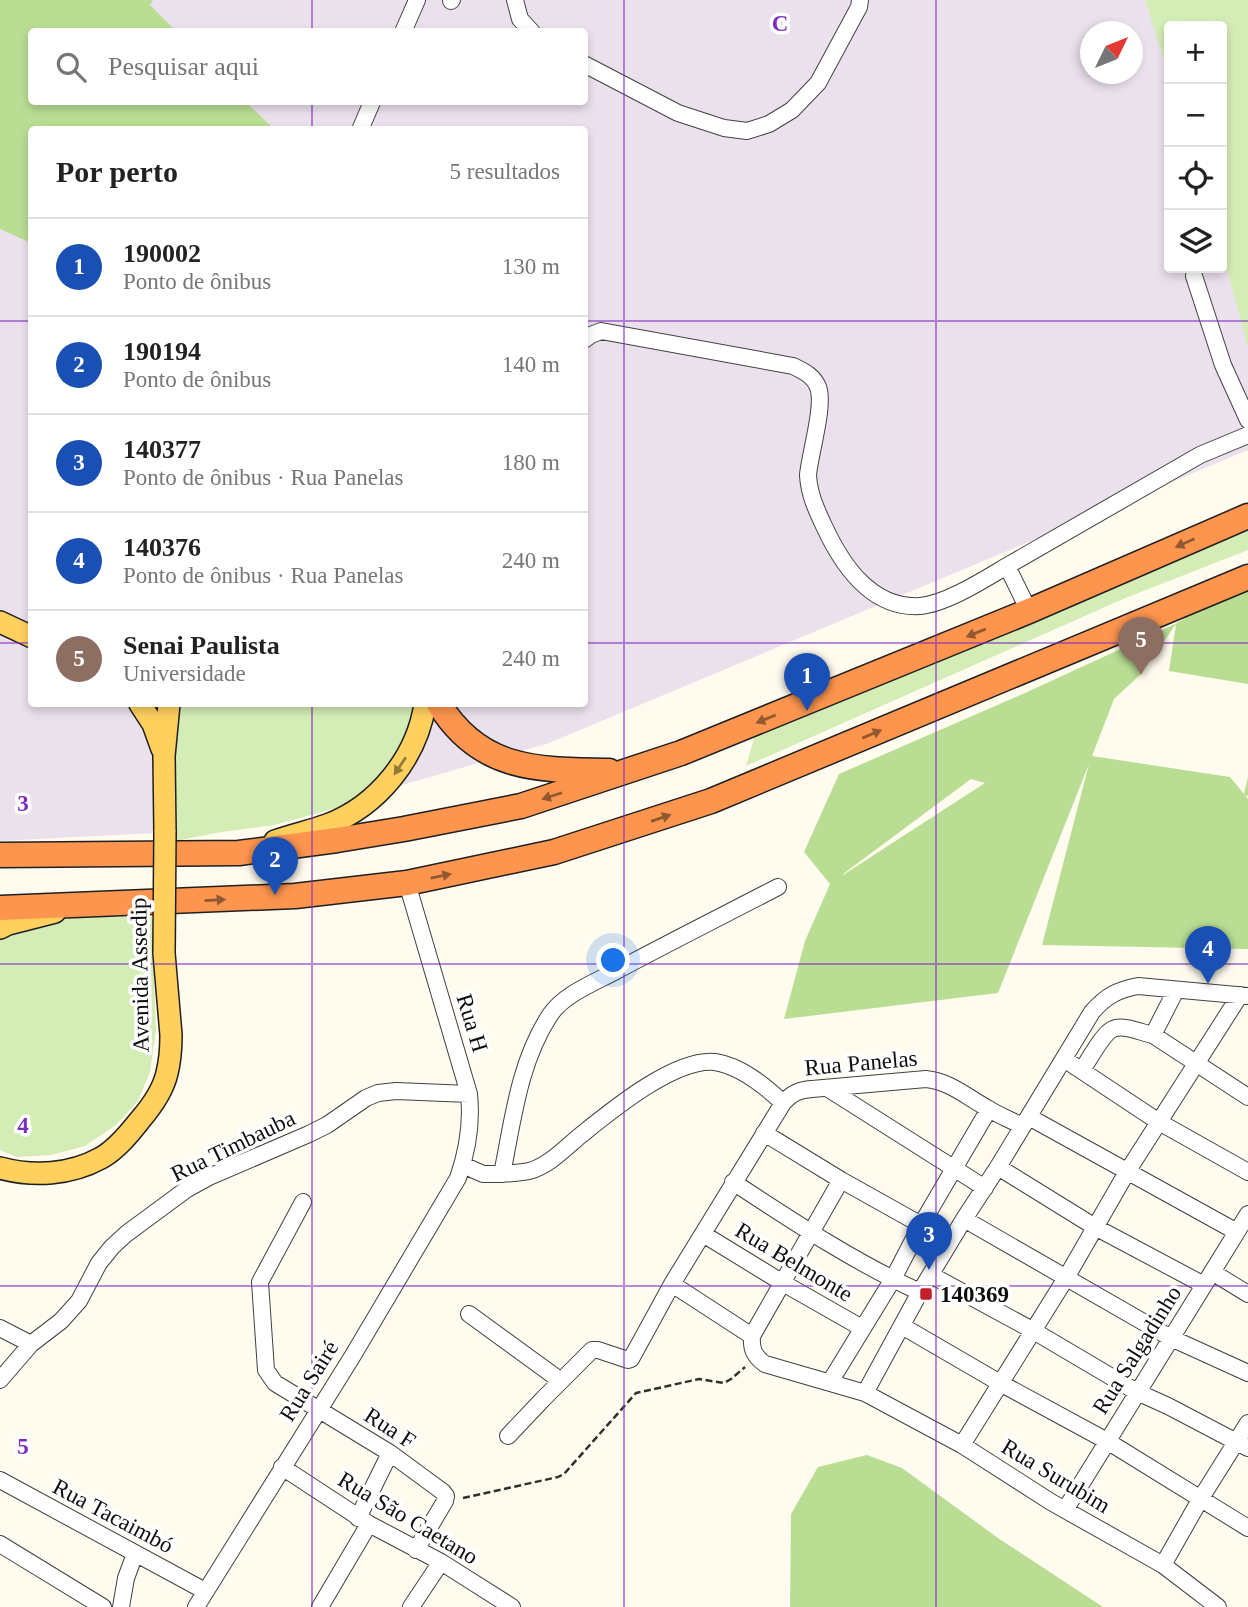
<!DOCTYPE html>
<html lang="pt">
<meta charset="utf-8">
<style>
body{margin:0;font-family:Georgia,serif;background:#f6f6f6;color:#222}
.controls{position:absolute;right:21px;top:21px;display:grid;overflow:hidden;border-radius:7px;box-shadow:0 4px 10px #0003}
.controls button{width:63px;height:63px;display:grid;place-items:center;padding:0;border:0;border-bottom:2px solid #e0e0e0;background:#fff;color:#222;font:35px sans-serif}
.compass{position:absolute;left:1080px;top:21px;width:63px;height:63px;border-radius:50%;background:#fff;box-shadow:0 4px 10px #0003;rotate:47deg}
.you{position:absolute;left:614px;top:961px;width:24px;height:24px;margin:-18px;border:5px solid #fff;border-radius:50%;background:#1a73e8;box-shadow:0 0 0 10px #1a73e833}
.badge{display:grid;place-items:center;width:46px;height:46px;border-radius:50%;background:#c61d2d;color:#fff;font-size:23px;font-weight:700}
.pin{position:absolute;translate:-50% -58px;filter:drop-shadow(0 2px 4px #0008)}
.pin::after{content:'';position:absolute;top:37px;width:24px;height:21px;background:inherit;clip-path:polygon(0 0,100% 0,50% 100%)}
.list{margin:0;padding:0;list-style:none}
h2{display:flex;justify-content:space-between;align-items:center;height:91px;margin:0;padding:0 28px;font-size:30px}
h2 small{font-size:23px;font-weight:400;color:#767676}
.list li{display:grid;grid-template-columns:46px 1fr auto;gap:21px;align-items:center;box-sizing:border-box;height:98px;padding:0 28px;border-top:2px solid #e0e0e0}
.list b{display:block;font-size:26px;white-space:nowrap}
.list p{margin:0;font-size:23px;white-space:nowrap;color:#767676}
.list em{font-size:23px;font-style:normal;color:#767676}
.icon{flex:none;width:38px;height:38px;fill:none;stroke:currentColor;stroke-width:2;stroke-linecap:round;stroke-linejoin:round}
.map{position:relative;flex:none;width:1248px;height:1607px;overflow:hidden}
.search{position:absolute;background:#fff;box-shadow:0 4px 10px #0003;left:28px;top:28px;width:560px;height:77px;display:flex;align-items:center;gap:18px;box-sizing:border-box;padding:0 24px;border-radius:7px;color:#767676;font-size:26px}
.panel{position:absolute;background:#fff;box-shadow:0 4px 10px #0003;left:28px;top:126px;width:560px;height:581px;border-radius:7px}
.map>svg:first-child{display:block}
.industrial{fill:#ebe1ed;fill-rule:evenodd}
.green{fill:#d4ecb5}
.forest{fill:#b9de93;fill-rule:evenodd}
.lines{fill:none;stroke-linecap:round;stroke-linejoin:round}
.minor-casing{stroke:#414141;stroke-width:18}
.major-casing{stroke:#1f1f1f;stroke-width:24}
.highway-casing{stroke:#1f1f1f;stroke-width:27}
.path{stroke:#303030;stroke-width:2.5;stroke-dasharray:7 3.5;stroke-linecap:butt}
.minor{stroke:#fff;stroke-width:16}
.major{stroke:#ffd05e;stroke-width:21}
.highway{stroke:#fd954e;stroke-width:24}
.major-bridge-casing{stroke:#1f1f1f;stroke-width:24;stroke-linecap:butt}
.major-bridge{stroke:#ffd05e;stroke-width:21}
.oneway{fill:#915831}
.oneway2{fill:#93793a}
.grid{fill:none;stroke:#7b2cbf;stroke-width:2;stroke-opacity:0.55}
.poi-dot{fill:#c61d2d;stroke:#fff;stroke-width:2.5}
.labels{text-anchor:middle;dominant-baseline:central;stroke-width:7;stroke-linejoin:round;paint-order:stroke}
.street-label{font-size:23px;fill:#0e0e0e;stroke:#fff}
.poi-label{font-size:23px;font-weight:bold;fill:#0e0e0e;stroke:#fff;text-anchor:start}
.grid-label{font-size:23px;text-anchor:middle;font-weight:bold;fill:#7b2cbf;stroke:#fff;stroke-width:7;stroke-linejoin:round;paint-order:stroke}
</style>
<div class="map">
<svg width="1248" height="1607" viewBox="0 0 1248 1607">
<rect width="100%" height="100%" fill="#fffbee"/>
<path class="industrial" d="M 0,0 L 1248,0 L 1248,450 L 549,743 L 251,828 L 0,841 ZM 1169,26 L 1222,26 L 1222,268 L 1169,268 ZM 32,32 L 584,32 L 584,102 L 32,102 ZM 1090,32 L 1132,32 L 1132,74 L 1090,74 ZM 32,130 L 584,130 L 584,704 L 32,704 Z"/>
<path class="green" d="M 1145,0 L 1248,0 L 1248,348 L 1222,250 L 1222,26 L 1169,26 L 1169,76 Z
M 1248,531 L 1248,550 L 1123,599 L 746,766 L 755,735 L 1049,612 Z
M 178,704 L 418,704 L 402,752 L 378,787 L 351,804 L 274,825 L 221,832 L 170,842 L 173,752 Z
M 87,916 L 152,917 L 156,1030 L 150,1072 L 138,1101 L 116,1125 L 85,1146 L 51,1155 L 17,1157 L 0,1150 L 0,936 L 53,921 Z"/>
<path class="forest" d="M 0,0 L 153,0 L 150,5 L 176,31 L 32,32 L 32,102 L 246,102 L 274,129 L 32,130 L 31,243 L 0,229 Z
M 1248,590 L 1248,684 L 1169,671 L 1176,624 L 1141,674 L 1114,699 L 1092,756 L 1230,777 L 1244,794 L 1248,777 L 1248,796 L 1245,795 L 1248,799 L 1248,949 L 1042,945 L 1089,764 L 998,993 L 784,1019 L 805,941 L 830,884 L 804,852 L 839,774 L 1025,693 L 1177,623 L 1194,612 ZM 971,779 L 985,783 L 843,875 L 843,874 Z
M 867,1455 L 902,1468 L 998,1538 L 1103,1607 L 790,1607 L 791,1514 L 818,1467 Z"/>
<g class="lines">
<g class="minor-casing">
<path id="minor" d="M 515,0 L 520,19 L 532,32
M 451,1 L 452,0
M 403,32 L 417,0
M 584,64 L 678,113 L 724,128 L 747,131 L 769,124 L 792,110 L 818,83 L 859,7 L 860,0
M 360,130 L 372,102
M 1194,276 L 1223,365 L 1248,420
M 584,340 L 591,335 L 601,331 L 793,366 C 803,371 813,375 818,387 C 825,405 810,453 808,475 C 809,494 816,509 824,526 C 842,565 871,609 920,606 C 946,604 985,579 1007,566
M 1029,611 L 1007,566 L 1200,455 L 1248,435
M 1176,990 L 1153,1035 L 1248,1097
M 1064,1059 L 1159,1122 L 1248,1172
M 1082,1070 C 1089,1060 1103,1033 1113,1029 C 1124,1024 1142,1033 1153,1035
M 827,1088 L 985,1188
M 1029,1117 L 1237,1232
M 764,1133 L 841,1180 L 950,1241
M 463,1165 L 483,1174 L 502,1174 C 513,1120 519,1062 550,1015 C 564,994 594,983 616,971 C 670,942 724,915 778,887
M 998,1167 L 1095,1227 L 1204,1285
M 502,1174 C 511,1173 520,1173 529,1171 C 549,1166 566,1147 581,1135 C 612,1110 675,1058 715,1062 C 741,1066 765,1086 783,1103
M 733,1182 C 794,1222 854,1262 920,1292
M 303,1202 L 260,1282 L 266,1370 L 275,1383 L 390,1453 L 443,1492 L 446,1496 L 445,1501 L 416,1550
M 964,1219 L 1171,1338 L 1248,1373
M 703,1234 L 783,1283 L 862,1328
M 1212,1272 L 1248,1294
M 931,1275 L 1032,1330 L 1137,1392 L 1168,1406 L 1248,1448
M 672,1284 L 752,1336 C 751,1349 754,1356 765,1364 L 865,1393 L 962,1445 L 1051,1502 L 1163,1565 L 1218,1607
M 469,1314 L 561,1381
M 902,1326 L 1000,1383 L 1107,1441 L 1248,1528
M 0,1328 L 31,1344
M 752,1336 L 841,1180
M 0,1380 L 31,1344 L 61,1321 L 79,1301 L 99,1263 L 112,1247 L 126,1234 L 187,1189 L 209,1177 L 309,1134 L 327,1125 L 366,1098 L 378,1093 L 396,1091 L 469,1094
M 830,1382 L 893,1279 L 921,1225 L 989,1109
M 865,1393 L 920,1292 L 964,1219 L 998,1167 L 1092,1012 C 1106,996 1117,990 1138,986 L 1248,996
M 508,1436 L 543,1399 L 592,1350 L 598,1350 L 628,1360 L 631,1359 L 672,1284 L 783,1103 C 792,1093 799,1090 812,1089 L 926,1079 C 949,1081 967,1097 987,1108 C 998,1115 1011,1120 1022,1126
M 962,1445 L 1066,1278 L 1127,1172 L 1240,995
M 282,1467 L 369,1524 L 441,1562 L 512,1607
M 0,1480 L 205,1591
M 1065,1510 L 1248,1214
M 358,1518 L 390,1453
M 0,1544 L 103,1607
M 1163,1565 L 1201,1498 L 1248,1423
M 121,1607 L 126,1578 L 135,1554
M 196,1607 L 352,1357 L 458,1178 C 467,1152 472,1122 469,1094 L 407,883
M 320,1607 L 369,1524
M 411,1607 L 441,1562"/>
</g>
<g class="major-casing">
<path id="major" d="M 0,622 L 32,637
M 140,704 L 153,724 L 162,749
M 165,832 L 164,756 L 169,704
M 275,841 C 292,835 310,831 327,825 C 378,806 417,757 425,704
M 0,928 L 8,924 L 55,912
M 0,1168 C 34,1177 70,1175 101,1158 C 116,1150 129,1134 140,1120 C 152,1106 163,1091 167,1073 C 170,1061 171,1048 171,1035 L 164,953"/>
</g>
<g class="highway-casing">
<path id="highway" d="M 439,704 C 480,771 538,770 609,771
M 0,855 L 239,853 L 337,840 L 404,829 L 521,806 L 681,753 L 1029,611 L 1248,516
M 0,908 L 295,896 L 407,883 L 554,852 L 711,801 L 1248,577"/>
</g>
<path class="path" d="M 463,1498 L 558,1477 L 564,1474 L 636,1393 L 699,1379 L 724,1383 L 731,1379 L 745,1367"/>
<use href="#minor" class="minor"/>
<use href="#major" class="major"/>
<use href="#highway" class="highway"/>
<g class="major-bridge-casing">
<path id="major-bridge" d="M 164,953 L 165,832"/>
</g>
<use href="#major-bridge" class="major-bridge"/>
</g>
<defs><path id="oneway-solid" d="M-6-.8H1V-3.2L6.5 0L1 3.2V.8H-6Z" transform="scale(1.75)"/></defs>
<g class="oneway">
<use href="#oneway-solid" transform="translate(1185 543) rotate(156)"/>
<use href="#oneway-solid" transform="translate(976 633) rotate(158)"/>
<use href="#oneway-solid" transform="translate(766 719) rotate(158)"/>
<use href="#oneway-solid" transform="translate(872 734) rotate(-23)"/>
<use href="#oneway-solid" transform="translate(552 796) rotate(162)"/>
<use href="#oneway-solid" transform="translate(661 818) rotate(-19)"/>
<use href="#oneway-solid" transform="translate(441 876) rotate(-12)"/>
<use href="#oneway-solid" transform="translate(215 900) rotate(-3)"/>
</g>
<use class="oneway2" href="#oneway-solid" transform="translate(400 766) rotate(124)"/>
<path class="grid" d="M 312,0 L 312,32M 624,0 L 624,1607M 936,0 L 936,1607M 312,102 L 312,130M 0,321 L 32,321M 584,321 L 1248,321M 0,643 L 32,643M 584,643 L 1248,643M 312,704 L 312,1607M 0,964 L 1248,964M 0,1286 L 1248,1286"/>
<rect class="poi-dot" x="919" y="1287" width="14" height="14" rx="3.5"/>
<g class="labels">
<g class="street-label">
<text transform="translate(140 975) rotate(-91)">Avenida Assedip</text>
<text transform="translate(472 1023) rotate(73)">Rua H</text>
<text transform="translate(861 1063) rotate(-5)">Rua Panelas</text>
<text transform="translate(233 1146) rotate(-26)">Rua Timbauba</text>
<text transform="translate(794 1262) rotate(31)">Rua Belmonte</text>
<text transform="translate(1137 1350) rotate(-58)">Rua Salgadinho</text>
<text transform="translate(309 1381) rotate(-58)">Rua Sairé</text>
<text transform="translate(390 1428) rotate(33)">Rua F</text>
<text transform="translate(1056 1476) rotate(31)">Rua Surubim</text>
<text transform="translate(113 1516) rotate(28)">Rua Tacaimbó</text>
<text transform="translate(408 1518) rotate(31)">Rua São Caetano</text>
</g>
<g class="poi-label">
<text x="940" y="1294">140369</text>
</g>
</g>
<g class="grid-label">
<text x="780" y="31">C</text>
<text x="23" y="811">3</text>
<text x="23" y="1133">4</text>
<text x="23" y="1454">5</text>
</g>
</svg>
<div class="controls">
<button>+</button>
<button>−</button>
<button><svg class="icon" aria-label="locate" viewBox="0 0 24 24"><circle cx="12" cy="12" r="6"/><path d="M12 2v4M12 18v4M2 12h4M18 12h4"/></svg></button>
<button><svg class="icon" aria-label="layers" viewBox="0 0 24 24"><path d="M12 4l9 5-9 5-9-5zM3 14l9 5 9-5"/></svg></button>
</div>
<svg class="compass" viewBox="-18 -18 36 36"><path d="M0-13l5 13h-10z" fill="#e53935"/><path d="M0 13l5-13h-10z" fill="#767676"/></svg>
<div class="you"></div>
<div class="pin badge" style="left:807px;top:711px;background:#1a4fb4">1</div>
<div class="pin badge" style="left:275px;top:895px;background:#1a4fb4">2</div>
<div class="pin badge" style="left:929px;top:1270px;background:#1a4fb4">3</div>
<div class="pin badge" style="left:1208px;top:984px;background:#1a4fb4">4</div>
<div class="pin badge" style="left:1141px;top:675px;background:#8d6e63">5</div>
<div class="search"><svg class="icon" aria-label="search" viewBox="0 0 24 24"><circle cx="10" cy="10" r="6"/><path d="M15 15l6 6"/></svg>Pesquisar aqui</div>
<section class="panel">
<h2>Por perto<small>5 resultados</small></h2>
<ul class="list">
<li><span class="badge" style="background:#1a4fb4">1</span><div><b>190002</b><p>Ponto de ônibus</p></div><em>130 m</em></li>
<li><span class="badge" style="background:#1a4fb4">2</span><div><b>190194</b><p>Ponto de ônibus</p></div><em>140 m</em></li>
<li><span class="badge" style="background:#1a4fb4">3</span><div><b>140377</b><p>Ponto de ônibus · Rua Panelas</p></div><em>180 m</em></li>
<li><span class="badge" style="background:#1a4fb4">4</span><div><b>140376</b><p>Ponto de ônibus · Rua Panelas</p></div><em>240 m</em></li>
<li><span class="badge" style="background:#8d6e63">5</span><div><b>Senai Paulista</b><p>Universidade</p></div><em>240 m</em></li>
</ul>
</section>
</div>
